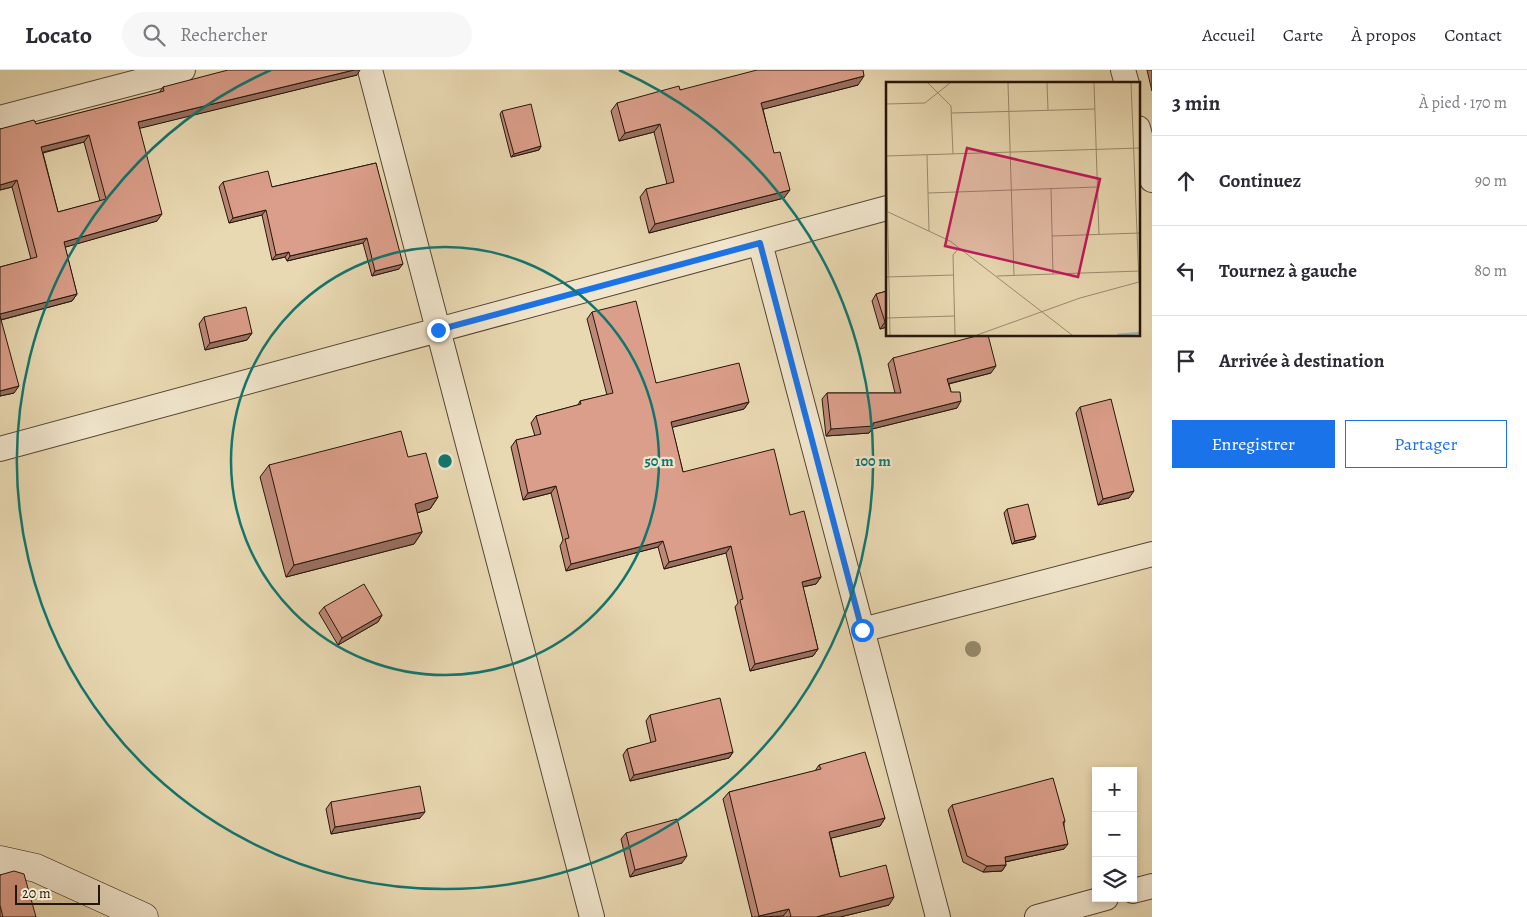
<!DOCTYPE html>
<html lang="fr">
<meta charset="utf-8">
<style>
body{margin:0;font-family:Alegreya,serif;background:#f7f7f7;color:#2b2b33}
.controls{position:absolute;right:15px;bottom:15px;display:grid;overflow:hidden;border-radius:0px;box-shadow:0 2px 8px #0003}
.controls button{width:45px;height:45px;display:grid;place-items:center;padding:0;border:0;border-bottom:1px solid #e1e1e2;background:#fff;color:#2b2b33;font:25px sans-serif}
.scale{position:absolute;left:15px;bottom:12px;width:85px;box-sizing:border-box;padding-left:5px;border:2px solid #25160a;border-top:0;font-size:14px;line-height:18px;white-space:nowrap;color:#25160a;-webkit-text-stroke:4px #f1e6cd;paint-order:stroke}
.stop{position:absolute;width:15px;height:15px;margin:-11px;border:4px solid #1a73e8;border-radius:50%;background:#fff}
.stop.end{background:#1a73e8;border-color:#fff;box-shadow:0 1px 5px #0008}
.list{margin:0;padding:0;list-style:none}
h2{display:flex;justify-content:space-between;align-items:center;height:65px;margin:0;padding:0 20px;font-size:21px}
h2 small{font-size:16px;font-weight:400;color:#7c7c81}
.list li{display:grid;grid-template-columns:32px 1fr auto;gap:15px;align-items:center;box-sizing:border-box;height:90px;padding:0 20px;border-top:1px solid #e1e1e2}
.list b{display:block;font-size:19px;white-space:nowrap}
.list em{font-size:16px;font-style:normal;color:#7c7c81}
.actions{display:flex;gap:10px;padding:15px 20px}
.actions a{flex:1;padding:11px 0;border:1px solid #1a73e8;border-radius:0px;text-align:center;font-size:18px;color:#1a73e8}
.actions .main{background:#1a73e8;color:#fff}
.icon{flex:none;width:28px;height:28px;fill:none;stroke:currentColor;stroke-width:2;stroke-linecap:round;stroke-linejoin:round}
.map{position:relative;flex:none;width:1152px;height:847px;overflow:hidden}
header{display:flex;align-items:center;gap:30px;box-sizing:border-box;height:70px;padding:0 25px;background:#fff;border-bottom:1px solid #e1e1e2}
header strong{font-size:24px}
nav{display:flex;gap:28px;margin-inline-start:auto;font-size:18px}
.search{width:350px;height:45px;background:#f7f7f7;display:flex;align-items:center;gap:12px;box-sizing:border-box;padding:0 18px;border-radius:28px;color:#7c7c81;font-size:19px}
main{display:flex}
aside{flex:1;background:#fff}
.map>svg:first-child{display:block}
.lines{fill:none;stroke-linecap:round;stroke-linejoin:round}
.street-casing{stroke:#564734;stroke-width:26}
.secondary-casing{stroke:#25160a;stroke-width:29}
.street{stroke:#f1e6cd;stroke-width:24}
.secondary{stroke:#f1e6cd;stroke-width:28}
.tree{fill:#958a6c}
.wall{fill:#bc8877;stroke:#25160a;fill-rule:evenodd}
.shaded-wall{fill:#996f61;stroke:#25160a}
.building{fill:#db9e8a;stroke:#25160a;fill-rule:evenodd}
.route{stroke:#1a73e8;stroke-width:6}
.ring{fill:none;stroke:#0f766e;stroke-width:2.5}
.inset-river{fill:none;stroke:#9db7b8;stroke-width:2.5}
.inset-road{fill:none;stroke:#9b8b6f;stroke-width:1}
.view{fill:#c2185b;fill-opacity:0.15;stroke:#c2185b;stroke-width:2.5}
.inset-edge{fill:none;stroke:#25160a;stroke-width:2.5}
.centre{fill:#0f766e;stroke:#f1e6cd;stroke-width:2.5}
.ring-label{font-size:15px;text-anchor:middle;font-weight:bold;fill:#0f766e;stroke:#f1e6cd;stroke-width:4.5;stroke-linejoin:round;paint-order:stroke}
</style>
<header>
<strong>Locato</strong>
<div class="search"><svg class="icon" aria-label="search" viewBox="0 0 24 24"><circle cx="10" cy="10" r="6"/><path d="M15 15l6 6"/></svg>Rechercher</div>
<nav><a>Accueil</a><a>Carte</a><a>À propos</a><a>Contact</a></nav>
</header>
<main>
<div class="map">
<svg width="1152" height="847" viewBox="0 0 1152 847">
<rect width="100%" height="100%" fill="#e9d9b2"/>
<filter id="stains"><feTurbulence type="fractalNoise" baseFrequency=".004" numOctaves="4"/><feColorMatrix values="0 0 0 0 .2 0 0 0 0 .09 0 0 0 0 .02 0 0 0 .5 -.17"/></filter>
<radialGradient id="worn" r=".72"><stop offset=".6" stop-color="#630" stop-opacity="0"/><stop offset="1" stop-color="#630" stop-opacity=".3"/></radialGradient>
<g class="lines">
<g class="street-casing">
<path id="street" d="M 370,0 L 592,847
M 1123,0 L 1127,14
M 0,48 L 183,0
M 1138,58 L 1152,110
M 760,173 L 938,847
M 0,379 L 887,138
M 862,560 L 1152,484
M 1133,821 L 1152,816
M 1037,847 L 1106,828"/>
</g>
<g class="secondary-casing">
<path id="secondary" d="M 0,790 L 36,798 L 144,847"/>
</g>
<use href="#street" class="street"/>
<use href="#secondary" class="secondary"/>
</g>
<circle class="tree" cx="973" cy="579" r="8"/>
<path class="wall" d="M 1147,0 L 1152,0 L 1152,21 Z
M 357,5 L 139,58 L 157,151 L 65,177 L 77,224 L 72,231 L 1,250 L 14,323 L 0,326 L 0,197 L 31,189 L 12,117 L 0,120 L 0,59 L 36,54 L 159,23 L 163,17 ZM 84,72 L 100,131 L 58,142 L 43,83 Z
M 858,15 L 763,39 L 784,128 L 649,163 L 640,127 L 646,119 L 667,114 L 654,62 L 619,71 L 611,41 L 617,33 L 680,20 Z
M 502,41 L 541,76 L 539,80 L 511,87 L 500,44 Z
M 376,93 L 399,199 L 372,206 L 363,173 L 287,191 L 285,187 L 272,190 L 262,145 L 229,153 L 219,117 L 223,112 L 272,117 Z
M 887,221 L 887,257 L 880,259 L 872,231 L 876,224 Z
M 592,242 L 656,313 L 749,332 L 744,339 L 672,357 L 683,402 L 790,445 L 821,507 L 816,514 L 803,517 L 818,579 L 813,586 L 750,601 L 735,537 L 738,533 L 726,483 L 664,499 L 658,477 L 566,501 L 560,476 L 563,470 L 551,423 L 523,430 L 511,377 L 516,370 L 535,366 L 531,353 L 536,346 L 578,335 L 580,331 L 607,325 L 587,249 Z
M 204,247 L 252,263 L 247,270 L 205,280 L 199,254 Z
M 893,288 L 991,303 L 949,314 L 951,322 L 957,338 L 872,359 L 869,363 L 826,366 L 822,329 L 827,323 L 895,323 L 888,294 Z
M 1080,337 L 1129,428 L 1098,435 L 1076,343 Z
M 408,387 L 438,427 L 430,439 L 417,443 L 422,462 L 414,474 L 286,507 L 260,407 L 269,395 Z
M 1007,439 L 1036,466 L 1034,469 L 1012,474 L 1004,443 Z
M 324,537 L 382,545 L 378,552 L 338,575 L 319,543 Z
M 650,645 L 733,682 L 729,688 L 630,711 L 623,685 L 627,679 L 651,673 L 646,651 Z
M 819,695 L 885,748 L 880,756 L 831,768 L 840,807 L 889,835 L 840,847 L 752,847 L 723,729 L 729,722 L 815,701 Z
M 331,732 L 420,748 L 331,764 L 326,739 Z
M 952,735 L 1065,751 L 1064,753 L 1064,779 L 1005,792 L 1006,795 L 1002,801 L 983,802 L 963,792 L 948,740 Z
M 626,763 L 682,793 L 630,807 L 621,769 Z
M 0,805 L 36,847 L 0,847 Z"/>
<path class="shaded-wall" d="M 354,0 L 360,0 L 357,5 L 133,60 L 138,52 Z
M 864,6 L 858,15 L 756,41 L 761,33 Z
M 660,54 L 654,62 L 619,71 L 625,63 Z
M 89,65 L 84,72 L 36,84 L 41,77 Z
M 541,76 L 539,80 L 511,87 L 514,84 Z
M 17,110 L 12,117 L 0,120 L 0,115 Z
M 790,120 L 784,128 L 649,163 L 655,154 Z
M 266,140 L 262,145 L 229,153 L 233,148 Z
M 162,144 L 157,151 L 59,179 L 64,172 Z
M 367,168 L 363,173 L 287,191 L 290,186 Z
M 289,182 L 285,187 L 272,190 L 276,185 Z
M 403,194 L 399,199 L 372,206 L 375,201 Z
M 77,224 L 72,231 L 0,250 L 0,244 Z
M 885,252 L 887,252 L 887,257 L 880,259 Z
M 252,263 L 247,270 L 205,280 L 210,273 Z
M 996,296 L 991,303 L 943,315 L 947,309 Z
M 19,316 L 14,323 L 0,326 L 0,321 Z
M 961,331 L 957,338 L 872,359 L 869,363 L 826,366 L 831,359 L 873,353 Z
M 749,332 L 744,339 L 666,359 L 671,352 Z
M 556,416 L 551,423 L 523,430 L 528,423 Z
M 1134,421 L 1129,428 L 1098,435 L 1103,429 Z
M 438,427 L 430,439 L 406,446 L 415,434 Z
M 422,462 L 414,474 L 286,507 L 294,495 Z
M 1036,466 L 1034,469 L 1012,474 L 1015,471 Z
M 663,471 L 658,477 L 566,501 L 571,494 Z
M 731,476 L 726,483 L 664,499 L 669,492 Z
M 821,507 L 816,514 L 797,518 L 802,512 Z
M 382,545 L 378,552 L 338,575 L 342,568 Z
M 818,579 L 813,586 L 750,601 L 755,594 Z
M 733,682 L 729,688 L 630,711 L 634,705 Z
M 425,742 L 420,748 L 331,764 L 335,757 Z
M 885,748 L 880,756 L 824,770 L 829,762 Z
M 1068,774 L 1064,779 L 1000,793 L 1005,787 Z
M 687,786 L 682,793 L 630,807 L 635,800 Z
M 1006,795 L 1002,801 L 983,802 L 987,796 Z
M 894,827 L 889,835 L 840,847 L 816,847 Z
M 789,839 L 783,846 L 758,847 L 759,846 Z"/>
<path class="building" d="M 228,0 L 354,0 L 138,52 L 162,144 L 64,172 L 77,224 L 0,244 L 0,197 L 37,187 L 17,110 L 0,115 L 0,59 L 34,50 L 36,54 L 164,21 L 163,17 ZM 89,65 L 106,129 L 58,142 L 41,77 Z
M 757,0 L 863,0 L 864,6 L 761,33 L 774,83 L 780,82 L 790,120 L 655,154 L 646,119 L 674,112 L 660,54 L 625,63 L 617,33 L 679,16 L 680,20 Z
M 531,34 L 541,76 L 514,84 L 502,41 Z
M 376,93 L 403,194 L 375,201 L 367,168 L 290,186 L 289,182 L 276,185 L 266,140 L 233,148 L 223,112 L 268,101 L 272,117 Z
M 887,221 L 887,252 L 885,252 L 876,224 Z
M 636,231 L 656,313 L 739,293 L 749,332 L 671,352 L 683,402 L 774,379 L 790,445 L 804,441 L 821,507 L 802,512 L 818,579 L 755,594 L 740,530 L 743,529 L 731,476 L 669,492 L 663,471 L 571,494 L 565,469 L 569,468 L 556,416 L 528,423 L 516,370 L 541,364 L 536,346 L 581,334 L 580,331 L 613,323 L 592,242 Z
M 246,237 L 252,263 L 210,273 L 204,247 Z
M 0,246 L 19,316 L 0,321 Z
M 980,265 L 988,265 L 996,296 L 947,309 L 951,322 L 960,322 L 961,331 L 873,353 L 873,356 L 831,359 L 827,323 L 901,323 L 893,288 Z
M 1111,329 L 1134,421 L 1103,429 L 1080,337 Z
M 401,361 L 408,387 L 426,383 L 438,427 L 415,434 L 422,462 L 294,495 L 269,395 Z
M 1028,434 L 1036,466 L 1015,471 L 1007,439 Z
M 364,514 L 382,545 L 342,568 L 324,537 Z
M 720,628 L 733,682 L 634,705 L 627,679 L 656,671 L 650,645 Z
M 865,682 L 885,748 L 829,762 L 840,807 L 886,795 L 894,827 L 816,847 L 791,847 L 789,839 L 759,846 L 729,722 L 821,699 L 819,695 Z
M 1053,708 L 1065,751 L 1063,752 L 1068,774 L 1005,787 L 1006,795 L 987,796 L 967,786 L 952,735 Z
M 420,716 L 425,742 L 335,757 L 331,732 Z
M 677,749 L 687,786 L 635,800 L 626,763 Z
M 14,801 L 24,804 L 36,847 L 3,847 L 0,835 L 0,805 Z"/>
<g class="lines">
<path class="route" d="M 438,260 L 760,173 L 862,560"/>
</g>
<g class="ring">
<circle cx="445" cy="391" r="214"/>
<path d="M619 0A428 428 0 1 1 271 0"/>
</g>
<g transform="translate(886 12)">
<rect width="254" height="254" fill="#e9d9b2"/>
<path class="inset-river" d="M 231,253 L 254,251"/>
<path class="inset-road" d="M 42,1 L 65,24 L 67,72M 122,1 L 128,194M 161,1 L 162,28M 208,1 L 213,153M 0,22 L 39,21 L 64,1M 66,31 L 209,27M 0,50 L 4,253M 41,73 L 43,149M 0,74 L 254,66M 165,106 L 167,192M 42,111 L 211,105M 0,129 L 64,159 L 186,253M 166,154 L 254,151M 111,194 L 254,189M 0,195 L 68,193M 0,236 L 69,234M 69,253 L 67,173 L 73,166M 91,253 L 194,216 L 253,200 L 245,1"/>
<path class="view" d="M 81,66 L 214,97 L 192,195 L 59,164 Z"/>
<rect width="254" height="254" class="inset-edge"/>
</g>
<circle cx="445" cy="391" r="8" class="centre"/>
<g class="ring-label">
<text x="659" y="396">50 m</text>
<text x="873" y="396">100 m</text>
</g>
<rect width="100%" height="100%" filter="url(#stains)"/>
<rect width="100%" height="100%" fill="url(#worn)"/>
</svg>
<div class="controls">
<button>+</button>
<button>−</button>
<button><svg class="icon" aria-label="layers" viewBox="0 0 24 24"><path d="M12 4l9 5-9 5-9-5zM3 14l9 5 9-5"/></svg></button>
</div>
<div class="scale">20 m</div>
<div class="stop" style="left:862px;top:560px"></div>
<div class="stop end" style="left:438px;top:260px"></div>
</div>
<aside>
<h2>3 min<small>À pied · 170 m</small></h2>
<ul class="list">
<li><svg class="icon" aria-label="ahead" viewBox="0 0 24 24"><path d="M12 20V5M6 11l6-6 6 6"/></svg><div><b>Continuez</b></div><em>90 m</em></li>
<li><svg class="icon" aria-label="left" viewBox="0 0 24 24"><path d="M17 20v-9H6M10 6l-5 5 5 5"/></svg><div><b>Tournez à gauche</b></div><em>80 m</em></li>
<li><svg class="icon" aria-label="arrive" viewBox="0 0 24 24"><path d="M6 21V4h12l-3 4 3 4H6"/></svg><div><b>Arrivée à destination</b></div></li>
</ul>
<div class="actions"><a class="main">Enregistrer</a><a>Partager</a></div>
</aside>
</main>
